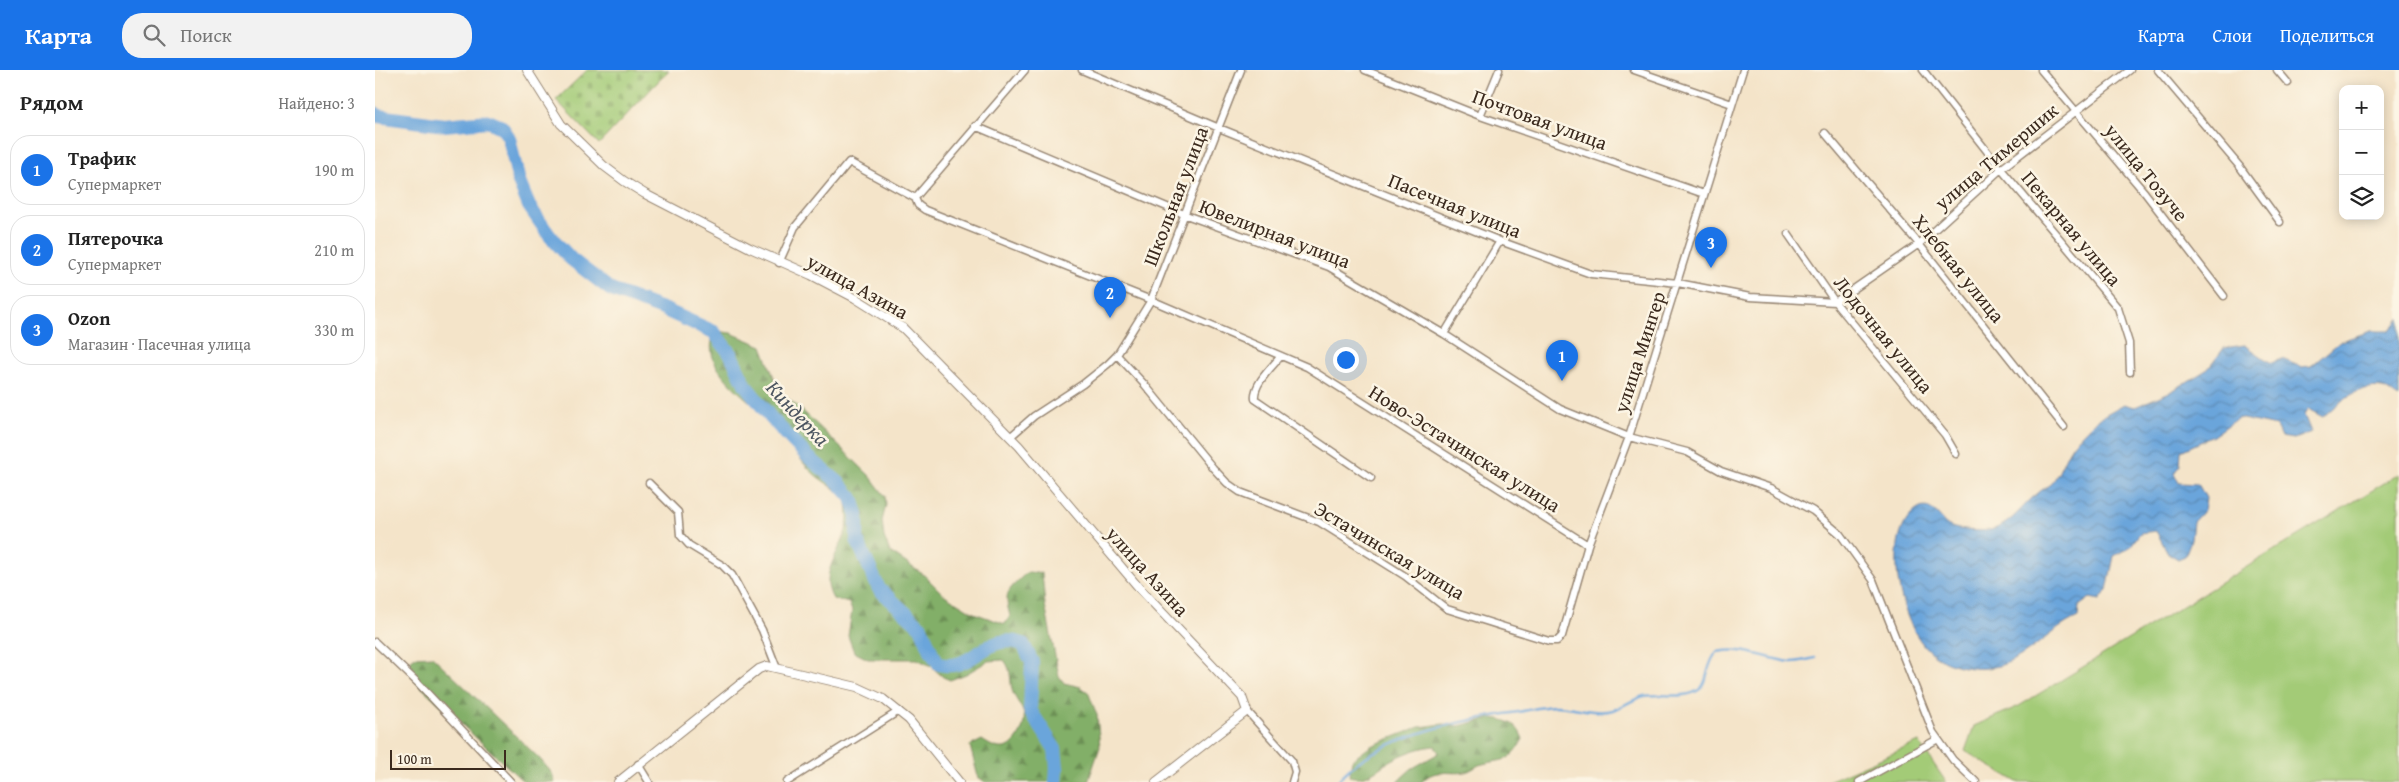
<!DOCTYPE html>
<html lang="ru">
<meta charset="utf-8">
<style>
body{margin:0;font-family:"Gentium Book Plus",serif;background:#f2f2f2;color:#222}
.controls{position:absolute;right:15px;top:15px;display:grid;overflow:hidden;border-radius:10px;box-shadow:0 2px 12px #0003}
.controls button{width:45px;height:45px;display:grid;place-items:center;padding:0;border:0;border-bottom:1px solid #e0e0e0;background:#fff;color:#222;font:25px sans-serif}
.scale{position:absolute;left:15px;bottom:12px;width:116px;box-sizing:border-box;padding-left:5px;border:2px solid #3b2a1e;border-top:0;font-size:14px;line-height:18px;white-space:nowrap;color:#3b2a1e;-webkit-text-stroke:4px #fcf5e5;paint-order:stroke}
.you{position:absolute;left:970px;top:289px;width:18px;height:18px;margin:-12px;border:4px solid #fff;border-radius:50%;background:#1a73e8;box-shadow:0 0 0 8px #1a73e833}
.badge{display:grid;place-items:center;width:32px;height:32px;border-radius:50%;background:#1a73e8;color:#fff;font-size:16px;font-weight:700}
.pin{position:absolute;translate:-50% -41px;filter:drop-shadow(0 1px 2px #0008)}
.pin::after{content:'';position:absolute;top:26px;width:18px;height:15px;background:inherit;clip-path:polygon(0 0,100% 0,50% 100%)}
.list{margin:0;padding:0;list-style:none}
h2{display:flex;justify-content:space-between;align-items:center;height:65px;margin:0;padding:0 20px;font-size:21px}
h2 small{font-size:16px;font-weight:400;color:#767676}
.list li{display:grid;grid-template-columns:32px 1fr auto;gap:15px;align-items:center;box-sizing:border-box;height:70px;margin:0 10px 10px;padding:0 10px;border:1px solid #e0e0e0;border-radius:20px}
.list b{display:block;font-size:19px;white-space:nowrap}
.list p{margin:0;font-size:16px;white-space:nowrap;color:#767676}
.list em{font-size:16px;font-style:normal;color:#767676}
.icon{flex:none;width:28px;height:28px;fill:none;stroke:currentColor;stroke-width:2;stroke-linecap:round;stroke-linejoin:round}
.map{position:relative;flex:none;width:2024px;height:712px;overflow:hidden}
header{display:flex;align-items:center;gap:30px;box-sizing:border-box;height:70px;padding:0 25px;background:#1a73e8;color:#fff}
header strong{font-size:24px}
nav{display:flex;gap:28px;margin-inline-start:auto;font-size:18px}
.search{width:350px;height:45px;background:#f2f2f2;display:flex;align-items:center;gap:12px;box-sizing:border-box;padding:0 18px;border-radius:20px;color:#767676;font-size:19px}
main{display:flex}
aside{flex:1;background:#fff}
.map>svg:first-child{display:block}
.green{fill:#a3cb77;stroke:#6f7a4a}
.forest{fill:url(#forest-firs);stroke:#5e6c43}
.cemetery{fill:url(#cemetery-stones);stroke:#6f7a4a}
.water{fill:url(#water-waves);stroke:#53687c}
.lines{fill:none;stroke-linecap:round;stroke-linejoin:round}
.stream{stroke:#6ba5db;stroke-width:2.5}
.river{stroke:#6ba5db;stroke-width:14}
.minor-casing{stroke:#988774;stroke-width:9}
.tertiary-casing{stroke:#988774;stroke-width:10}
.minor{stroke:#fff;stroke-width:6}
.tertiary{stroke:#fff;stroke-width:8}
.labels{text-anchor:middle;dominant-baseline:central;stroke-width:5;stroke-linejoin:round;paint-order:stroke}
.street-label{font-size:20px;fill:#3b2a1e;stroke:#fcf5e5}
.water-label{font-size:21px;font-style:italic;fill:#4c5560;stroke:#fcf5e5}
</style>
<header>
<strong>Карта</strong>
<div class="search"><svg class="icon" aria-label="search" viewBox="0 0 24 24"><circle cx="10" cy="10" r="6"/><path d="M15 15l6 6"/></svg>Поиск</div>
<nav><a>Карта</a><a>Слои</a><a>Поделиться</a></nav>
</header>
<main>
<aside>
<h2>Рядом<small>Найдено: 3</small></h2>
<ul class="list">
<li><span class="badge">1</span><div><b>Трафик</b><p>Супермаркет</p></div><em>190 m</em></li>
<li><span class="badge">2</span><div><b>Пятерочка</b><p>Супермаркет</p></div><em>210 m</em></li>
<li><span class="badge">3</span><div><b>Ozon</b><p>Магазин · Пасечная улица</p></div><em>330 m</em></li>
</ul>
</aside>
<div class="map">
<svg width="2024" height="712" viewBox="0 0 2024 712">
<defs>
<pattern id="forest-firs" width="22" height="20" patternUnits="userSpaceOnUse" patternTransform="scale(1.25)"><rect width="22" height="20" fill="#82af68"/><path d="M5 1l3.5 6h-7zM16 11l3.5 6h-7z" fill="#6c8f55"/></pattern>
<pattern id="cemetery-stones" width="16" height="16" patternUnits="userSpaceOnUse" patternTransform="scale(1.25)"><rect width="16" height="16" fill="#a3cb77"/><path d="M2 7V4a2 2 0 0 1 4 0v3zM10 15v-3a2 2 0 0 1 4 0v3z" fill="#8dae66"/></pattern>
<pattern id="water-waves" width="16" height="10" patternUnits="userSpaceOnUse" patternTransform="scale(1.25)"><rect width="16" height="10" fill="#6ba5db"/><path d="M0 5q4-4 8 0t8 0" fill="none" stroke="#5987b1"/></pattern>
</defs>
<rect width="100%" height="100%" fill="#fcf5e5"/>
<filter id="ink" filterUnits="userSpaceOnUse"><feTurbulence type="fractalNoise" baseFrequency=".02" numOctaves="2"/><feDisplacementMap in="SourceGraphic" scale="10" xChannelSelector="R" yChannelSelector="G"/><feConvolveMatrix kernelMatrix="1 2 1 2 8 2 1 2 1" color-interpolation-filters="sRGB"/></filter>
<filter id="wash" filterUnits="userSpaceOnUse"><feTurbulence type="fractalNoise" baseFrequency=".0096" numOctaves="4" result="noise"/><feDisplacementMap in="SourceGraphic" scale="20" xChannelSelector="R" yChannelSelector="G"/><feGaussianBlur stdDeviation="1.12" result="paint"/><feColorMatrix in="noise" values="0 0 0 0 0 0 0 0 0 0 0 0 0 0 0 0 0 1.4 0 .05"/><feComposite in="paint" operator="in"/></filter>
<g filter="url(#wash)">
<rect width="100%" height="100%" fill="#f4e4c9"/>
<path class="green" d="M 2024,404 L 2024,712 L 1642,712 L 1590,681 L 1599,656 L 1644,636 Z
M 1544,672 L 1571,712 L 1451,712 Z"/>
<path class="forest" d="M 341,261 L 356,263 L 387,276 L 404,321 L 430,343 L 495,406 L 510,426 L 511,435 L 507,451 L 509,467 L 515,482 L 549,505 L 568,524 L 599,543 L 630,554 L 635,546 C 628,521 633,521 651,503 L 667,503 L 670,535 L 684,606 L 689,613 L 706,617 L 713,622 L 722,645 L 725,677 L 713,712 L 610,712 L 603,707 L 595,676 L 607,670 C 613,674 621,679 629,678 C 641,677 651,656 649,644 C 647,637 641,630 638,623 C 634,612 638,601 629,590 L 613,591 L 591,604 L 575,610 L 568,607 L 556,596 L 542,589 L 493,589 L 479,582 L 473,566 L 477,541 L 474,533 L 458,529 C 442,501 469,480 472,454 C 474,446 472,437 472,430 C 463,419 449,413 439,404 C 423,390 414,369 401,355 C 380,332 319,298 341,261 Z
M 57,586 L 165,689 L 177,703 L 180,712 L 149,712 L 44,615 L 35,600 L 34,592 L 40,587 Z
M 1117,648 C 1132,650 1142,653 1148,669 C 1134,695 1129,688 1104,695 C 1100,697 1095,701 1090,702 C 1075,705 1059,697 1047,712 L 1022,712 L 1036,699 L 1064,683 L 1060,676 C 1047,677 1033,682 1021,688 C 1005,695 993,712 974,706 L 977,690 L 996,676 L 1044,657 L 1068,654 L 1084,656 Z"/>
<path class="cemetery" d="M 212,0 L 294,0 L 224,74 L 181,30 Z"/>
<path class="water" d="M 2024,248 L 2024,328 C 2018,325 2013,319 2007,318 C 1984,314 1963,333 1948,347 L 1933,339 L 1929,345 L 1936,362 L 1919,369 L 1906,367 L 1901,356 L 1863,348 L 1838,366 L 1806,381 L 1805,395 L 1799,403 L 1804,413 L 1823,414 L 1831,428 L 1829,440 L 1818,452 L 1816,470 L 1810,486 L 1803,489 L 1793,483 L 1781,461 L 1765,463 L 1755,477 L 1739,486 L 1732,520 L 1725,530 L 1715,528 L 1704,536 L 1703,547 C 1673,560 1652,590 1619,597 C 1599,601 1574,596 1558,584 C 1526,561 1506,472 1538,443 C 1556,426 1564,451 1574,456 C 1583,461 1610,462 1619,459 C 1640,451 1645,437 1662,424 C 1667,419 1675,416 1679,410 C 1686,400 1689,389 1695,379 C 1700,371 1710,361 1717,354 C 1726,346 1739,340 1749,334 L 1760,337 L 1797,321 L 1833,299 L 1849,278 L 1870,275 L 1896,293 L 1907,289 L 1926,297 L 1936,296 L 1966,271 L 1996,261 L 2015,261 Z"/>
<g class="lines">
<path class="stream" d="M 962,712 C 998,666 1089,650 1143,642 C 1155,640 1168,636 1181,636 C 1199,636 1220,645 1238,640 C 1248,637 1258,629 1269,626 C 1286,623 1311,630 1325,619 C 1334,612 1330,595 1342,582 C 1369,576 1390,589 1416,592 C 1425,592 1432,590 1440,588"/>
<path class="river" d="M 0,43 L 3,46 L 69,55 L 113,51 L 127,57 L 134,68 L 144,112 L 154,136 L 174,165 L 196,189 L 236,220 L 290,240 L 339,262 L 356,285 L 371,316 L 396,348 L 432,386 L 463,412 L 477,428 L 482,444 L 482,470 L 504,519 L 546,557 L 557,583 L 564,594 C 598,603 611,560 648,574 L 657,592 L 655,640 L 680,679 L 682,698 L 681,712"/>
</g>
</g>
<g filter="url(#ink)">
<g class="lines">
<g class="minor-casing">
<path id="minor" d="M 707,0 L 844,58 L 1125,171 L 1216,204 L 1303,213 L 1375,227 L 1460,232 L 1544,174 L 1626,99 L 1755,0
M 990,0 L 1105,46 L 1329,124
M 1259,0 L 1357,34
M 1548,0 L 1626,99 L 1743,238 L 1754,273 L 1755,302
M 1666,0 L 1770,123 L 1849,226
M 1783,0 L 1865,97 L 1905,152
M 1902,0 L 1913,13
M 1105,46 L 1124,0
M 600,56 L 811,145 L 954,197 L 1069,264 L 1185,339 L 1254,367 L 1312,382 L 1346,401 L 1396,418 L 1438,441 L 1465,464 L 1498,510 L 1558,662 L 1578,690 L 1601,712
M 1450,63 L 1544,174 L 1689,357
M 540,128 L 543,135 L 550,140 L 776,230 L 932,297 L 1213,475
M 540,128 L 650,0
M 1413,164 L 1460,232 L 1570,365 L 1581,384
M 404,193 L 420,157 L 474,92 L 540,128
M 1069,264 L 1125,171
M 742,285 L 770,315 L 838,398 L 852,413 L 865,422 L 944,452 L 1030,506 L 1072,539 L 1174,571 L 1182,571 L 1187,566 L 1213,475 L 1254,367 L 1368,0
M 906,286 C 897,297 878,314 880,329 L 996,408
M 635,367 L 659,346 L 708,314 L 733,294 L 742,285 L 776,230 L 866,0
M 274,413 L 303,442 L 305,465 L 314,475 L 347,495 L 357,505 L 387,560 L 401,596
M 0,572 L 43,613 L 136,712
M 872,641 L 917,691 L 920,702 L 917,712
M 263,694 L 274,712
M 412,712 L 524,641
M 1484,712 L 1563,669"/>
</g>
<g class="tertiary-casing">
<path id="tertiary" d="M 152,0 L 186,54 L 229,96 L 249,111 L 270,124 L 375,178 L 436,205 L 480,228 L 528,258 L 644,376 L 765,519 L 867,627 L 872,641 L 781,712
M 243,712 L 384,599 L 392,596 L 482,617 L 508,629 L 534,650 L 584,712"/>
</g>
<use href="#minor" class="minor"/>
<use href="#tertiary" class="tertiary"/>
</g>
</g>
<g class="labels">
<g class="street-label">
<text transform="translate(1165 49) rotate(20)">Почтовая улица</text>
<text transform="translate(1621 86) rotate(-40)">улица Тимершик</text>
<text transform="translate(1772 102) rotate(51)">улица Тозуче</text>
<text transform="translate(800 126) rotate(-69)">Школьная улица</text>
<text transform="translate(1080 135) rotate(22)">Пасечная улица</text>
<text transform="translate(1697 158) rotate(50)">Пекарная улица</text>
<text transform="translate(900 163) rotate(21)">Ювелирная улица</text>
<text transform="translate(1584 198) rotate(51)">Хлебная улица</text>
<text transform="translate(483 216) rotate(29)">улица Азина</text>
<text transform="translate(1509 264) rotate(51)">Лодочная улица</text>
<text transform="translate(1264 282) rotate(-72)">улица Мингер</text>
<text transform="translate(1090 378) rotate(32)">Ново-Эстачинская улица</text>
<text transform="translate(1015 480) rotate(31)">Эстачинская улица</text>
<text transform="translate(773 501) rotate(48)">улица Азина</text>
</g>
<g class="water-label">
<text transform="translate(423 343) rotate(47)">Киндерка</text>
</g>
</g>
</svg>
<div class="controls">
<button>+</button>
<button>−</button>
<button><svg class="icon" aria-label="layers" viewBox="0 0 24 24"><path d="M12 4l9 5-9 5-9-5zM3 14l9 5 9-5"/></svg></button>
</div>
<div class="scale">100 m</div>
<div class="you"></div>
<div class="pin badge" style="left:1187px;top:311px">1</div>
<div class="pin badge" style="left:735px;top:248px">2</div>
<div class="pin badge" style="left:1336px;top:198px">3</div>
</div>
</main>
